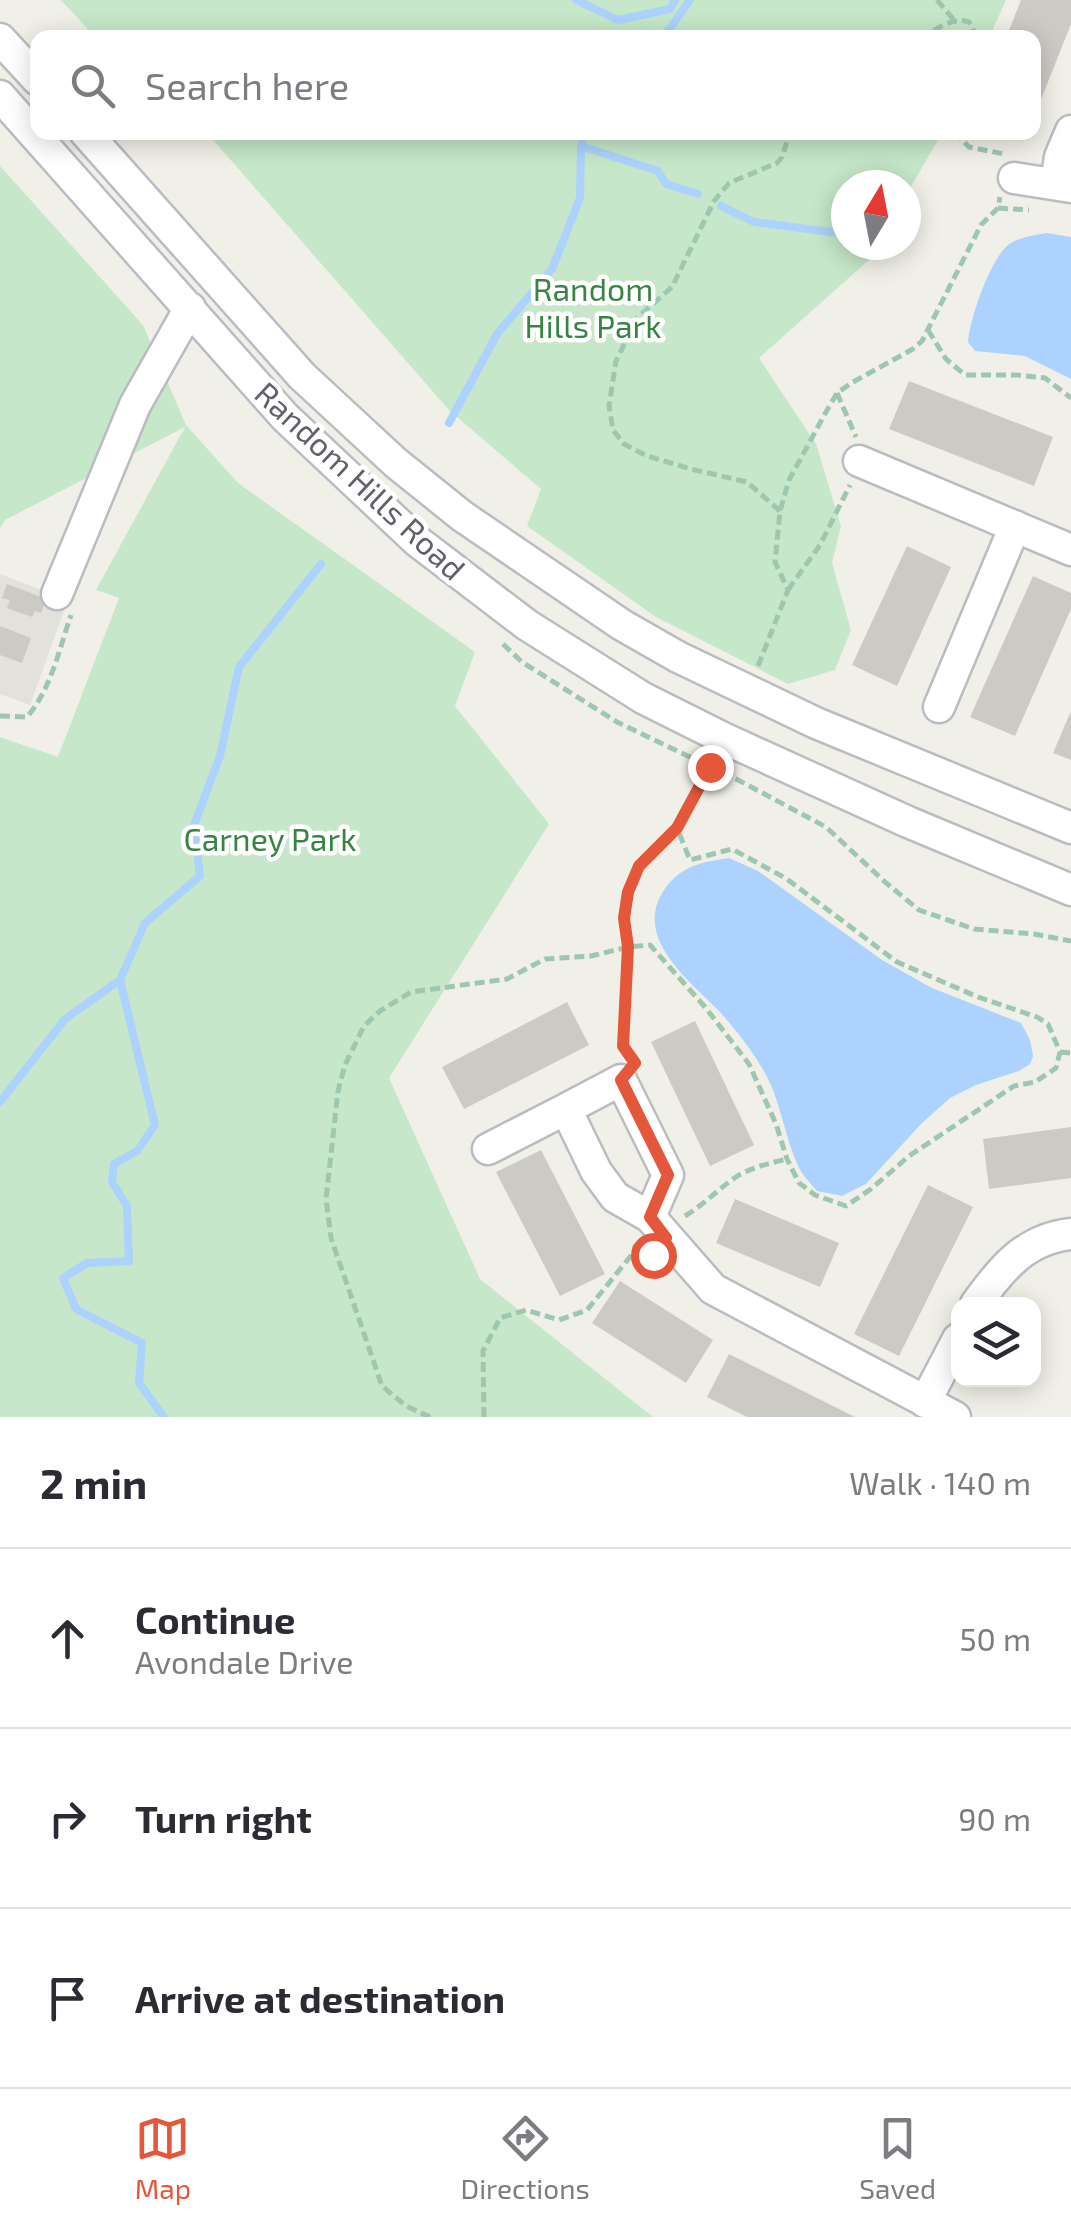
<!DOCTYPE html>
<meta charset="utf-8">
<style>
body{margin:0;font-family:"Exo 2",sans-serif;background:#f7f7f7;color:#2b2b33}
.controls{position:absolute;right:30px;bottom:30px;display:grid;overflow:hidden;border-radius:20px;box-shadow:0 5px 25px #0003}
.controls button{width:90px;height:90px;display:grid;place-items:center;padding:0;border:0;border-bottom:2px solid #e1e1e2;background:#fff;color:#2b2b33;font:50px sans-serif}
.compass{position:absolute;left:831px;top:170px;width:90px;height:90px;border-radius:50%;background:#fff;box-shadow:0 5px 25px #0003;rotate:10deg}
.stop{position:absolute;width:30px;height:30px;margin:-22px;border:8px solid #e5573a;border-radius:50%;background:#fff}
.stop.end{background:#e5573a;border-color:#fff;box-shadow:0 2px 10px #0008}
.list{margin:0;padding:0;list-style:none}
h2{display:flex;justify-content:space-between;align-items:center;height:130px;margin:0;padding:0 40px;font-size:42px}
h2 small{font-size:32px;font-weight:400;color:#7c7c81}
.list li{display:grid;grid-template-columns:65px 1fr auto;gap:30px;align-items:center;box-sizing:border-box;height:180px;padding:0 40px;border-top:2px solid #e1e1e2}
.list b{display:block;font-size:38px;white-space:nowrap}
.list p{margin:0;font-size:32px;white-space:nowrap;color:#7c7c81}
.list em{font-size:32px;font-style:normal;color:#7c7c81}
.icon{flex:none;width:55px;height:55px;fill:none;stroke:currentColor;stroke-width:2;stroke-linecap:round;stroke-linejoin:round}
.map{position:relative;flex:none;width:1071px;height:1417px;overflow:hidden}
.search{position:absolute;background:#fff;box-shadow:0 5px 25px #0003;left:30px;right:30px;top:30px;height:110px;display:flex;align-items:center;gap:25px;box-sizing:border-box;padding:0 35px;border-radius:20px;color:#7c7c81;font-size:38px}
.sheet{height:670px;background:#fff}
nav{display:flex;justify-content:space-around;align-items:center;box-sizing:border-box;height:140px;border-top:2px solid #e1e1e2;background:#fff;font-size:28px;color:#7c7c81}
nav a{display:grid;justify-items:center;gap:5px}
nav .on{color:#e5573a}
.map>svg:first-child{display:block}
.industrial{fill:#e3e1dc}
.green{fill:#c6e7c9}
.water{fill:#acd2fd}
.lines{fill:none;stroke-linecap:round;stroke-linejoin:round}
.stream{stroke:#acd2fd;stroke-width:8}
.building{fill:#cccac5}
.minor-casing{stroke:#babcc1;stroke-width:35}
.path{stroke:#9fc7af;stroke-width:5;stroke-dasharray:10 5;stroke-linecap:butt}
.minor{stroke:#fff;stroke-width:30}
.route{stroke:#e5573a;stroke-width:12}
.labels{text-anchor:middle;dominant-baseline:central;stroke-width:9;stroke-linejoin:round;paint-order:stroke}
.park-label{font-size:32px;fill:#388543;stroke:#fff}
.street-label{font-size:32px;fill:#5f6268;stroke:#fff}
</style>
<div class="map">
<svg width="1071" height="1417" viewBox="0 0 1071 1417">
<rect width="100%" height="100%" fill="#f1f0e8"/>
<path class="industrial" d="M 0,574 L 68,600 L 30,705 L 0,694 Z"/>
<path class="green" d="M 61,0 L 1006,0 L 989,38 L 96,38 Z
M 207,133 L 942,133 L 906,195 L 906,185 L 846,185 L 846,245 L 877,245 L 869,260 L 759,358 L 816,444 L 841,526 L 832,563 L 851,630 L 835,670 L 788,684 L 656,617 L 527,526 L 541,489 L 449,410 Z
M 0,166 L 143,325 L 186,425 L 238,483 L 475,652 L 455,706 L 549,824 L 389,1078 L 480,1279 L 653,1417 L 0,1417 L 0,737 L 58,757 L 119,598 L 96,590 L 185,427 L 5,520 L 0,528 Z"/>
<path class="water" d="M 1047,233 L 1071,237 L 1071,379 L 1025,356 L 975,351 L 968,342 C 970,318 990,260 1008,245 C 1019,237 1034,235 1047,233 Z
M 729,858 L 758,871 L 882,960 L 932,988 L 1021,1023 L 1030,1040 L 1033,1056 L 1030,1064 L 1019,1071 L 976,1085 L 950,1098 L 921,1124 L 866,1184 L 842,1196 L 817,1191 C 812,1185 806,1179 802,1173 C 785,1143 782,1103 765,1073 C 752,1050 736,1030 719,1011 C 690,981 632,938 664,890 C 680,866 702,862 729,858 Z"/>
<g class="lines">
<path class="stream" d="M 576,0 L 618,20 L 670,9 L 675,0
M 663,38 L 690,0
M 581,146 L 658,171 L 666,184 L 698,194
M 721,206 L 754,222 L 846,234
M 869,245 L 882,251
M 449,423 L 497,334 L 552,269 L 580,198 L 581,146 L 584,132
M 120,980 L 155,1125 L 137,1151 L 114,1164 L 112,1182 L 127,1206 L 129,1261 L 87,1263 L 63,1278 L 76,1309 L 142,1343 L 139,1383 L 164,1417
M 0,1102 L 65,1019 L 120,980 L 145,923 L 200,876 L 194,825 L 220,756 L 239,667 L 321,564"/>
</g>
<path class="building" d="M 1021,0 L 1071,0 L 1071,24 L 1034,117 L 1034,38 L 1006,38 Z
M 909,381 L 1053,437 L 1034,486 L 889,429 Z
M 907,546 L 951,567 L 897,686 L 852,665 Z
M 1033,576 L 1071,593 L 1071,609 L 1015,736 L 970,717 Z
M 7,584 L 46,599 L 41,613 L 35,611 L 32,617 L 7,608 L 10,600 L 2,598 Z
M 0,626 L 31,638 L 22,663 L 0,655 Z
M 1071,711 L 1071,760 L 1053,753 Z
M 567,1002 L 589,1045 L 464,1109 L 442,1067 Z
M 695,1021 L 754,1145 L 710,1166 L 651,1042 Z
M 1071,1127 L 1071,1178 L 989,1189 L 983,1139 Z
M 541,1150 L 605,1274 L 560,1296 L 496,1172 Z
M 928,1185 L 973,1207 L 899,1356 L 854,1334 Z
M 735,1199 L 839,1243 L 820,1287 L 716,1243 Z
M 620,1281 L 713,1340 L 686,1383 L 592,1323 Z
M 729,1354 L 855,1417 L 747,1417 L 707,1397 Z"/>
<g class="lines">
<g class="minor-casing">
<path id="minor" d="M 0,39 L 38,80
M 0,96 L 285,417 L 417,541 L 527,625 L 643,698 L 723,738 L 908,822 L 1071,890
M 85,132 L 302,376 L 396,463 L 462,516 L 622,625 L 678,657 L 816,723 L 1071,828
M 1014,178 L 1071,187
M 1056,183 L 1060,157 L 1071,131
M 859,461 L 1071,550
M 57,594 L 135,405 L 190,308
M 939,707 L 1015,526
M 488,1149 L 566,1109
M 650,1217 L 668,1175 L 621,1080 L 566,1109 L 596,1171 L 615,1197 L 650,1217 L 713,1289 L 955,1417
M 976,1304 C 1001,1269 1025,1239 1071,1234
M 925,1402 L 958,1339"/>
</g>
<path class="path" d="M 937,0 L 954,20
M 921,38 C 936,30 952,16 969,22 L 973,29 L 972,38
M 954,132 L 969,147 L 1004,154
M 998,208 L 1029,210
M 928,330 L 946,359 L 965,375 L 1017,375 L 1045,378 L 1071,398
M 837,393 L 856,437
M 780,511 L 747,482 L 691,469 L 647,456 L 624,444 L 613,430 L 609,406 L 616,361 L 637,318 L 672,287 L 714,201 L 729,183 L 777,163 L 782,157 L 790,132
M 788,590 L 820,545 L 850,485
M 503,644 L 522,662 L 617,722 L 740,781 L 826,827 L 885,882 L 919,910 L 974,929 L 1034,934 L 1071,941
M 758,666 L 788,590 L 775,562 L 780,511 L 789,480 L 826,412 L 837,393 L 853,382 L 913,349 L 922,341 L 981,225 L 998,208 L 1000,197
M 0,716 L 27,717 C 51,689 59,650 71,615
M 1060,1052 L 1071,1053
M 629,1054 L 623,1046 L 628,947 L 624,918 L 628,891 L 639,866 L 677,828 L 710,767
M 685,1216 C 705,1204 720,1187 739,1175 C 754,1167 770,1163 787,1159
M 430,1417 L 406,1406 L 382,1386 L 331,1238 L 326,1199 L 338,1091 L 345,1065 L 364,1026 L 380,1011 L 411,992 L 507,979 L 545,959 L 591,956 L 628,947 L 650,945 L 705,1007 L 749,1064 L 776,1124 L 787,1159 L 799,1183 L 815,1195 L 846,1206 L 871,1189 L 909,1156 L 1014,1086 L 1035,1082 L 1056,1068 L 1060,1052 L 1048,1024 L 1037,1017 L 978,997 L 897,962 L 787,879 L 732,849 L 690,860 L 677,828
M 484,1417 L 483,1351 L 500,1318 L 526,1310 L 559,1320 L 587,1310 L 634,1252 L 635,1246 L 642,1246"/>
<use href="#minor" class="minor"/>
</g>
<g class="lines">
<path class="route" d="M 653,1255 L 666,1238 L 650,1217 L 668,1175 L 621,1080 L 635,1063 L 623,1046 L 628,947 L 624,918 L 628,892 L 639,866 L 677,828 L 710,767"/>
</g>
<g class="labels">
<g class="park-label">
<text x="593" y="288">Random<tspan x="593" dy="37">Hills Park</tspan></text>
<text x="270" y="838">Carney Park</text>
</g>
<g class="street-label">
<text transform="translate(361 480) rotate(43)">Random Hills Road</text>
</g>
</g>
</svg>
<div class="controls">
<button><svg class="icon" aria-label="layers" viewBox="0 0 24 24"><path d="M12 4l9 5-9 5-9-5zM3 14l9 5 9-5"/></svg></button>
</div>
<svg class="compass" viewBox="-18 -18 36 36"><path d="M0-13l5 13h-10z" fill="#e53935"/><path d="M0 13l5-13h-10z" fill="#7c7c81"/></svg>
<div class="stop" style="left:653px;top:1255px"></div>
<div class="stop end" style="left:710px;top:767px"></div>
<div class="search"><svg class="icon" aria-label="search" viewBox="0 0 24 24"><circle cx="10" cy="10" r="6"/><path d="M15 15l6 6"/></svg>Search here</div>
</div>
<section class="sheet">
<h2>2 min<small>Walk · 140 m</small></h2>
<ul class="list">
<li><svg class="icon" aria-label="ahead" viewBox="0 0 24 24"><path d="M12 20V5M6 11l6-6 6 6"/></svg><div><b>Continue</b><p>Avondale Drive</p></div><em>50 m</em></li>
<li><svg class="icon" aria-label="right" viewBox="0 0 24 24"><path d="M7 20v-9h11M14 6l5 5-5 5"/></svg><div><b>Turn right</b></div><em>90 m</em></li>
<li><svg class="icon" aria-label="arrive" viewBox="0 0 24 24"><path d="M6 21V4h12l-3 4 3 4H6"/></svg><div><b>Arrive at destination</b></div></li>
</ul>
</section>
<nav>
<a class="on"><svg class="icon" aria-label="map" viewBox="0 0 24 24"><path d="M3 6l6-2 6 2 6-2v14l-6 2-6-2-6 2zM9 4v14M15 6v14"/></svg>Map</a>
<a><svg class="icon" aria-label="directions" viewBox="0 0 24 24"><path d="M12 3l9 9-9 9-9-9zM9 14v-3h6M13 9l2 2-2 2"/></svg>Directions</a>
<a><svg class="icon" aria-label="saved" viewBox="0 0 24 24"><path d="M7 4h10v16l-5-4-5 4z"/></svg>Saved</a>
</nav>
